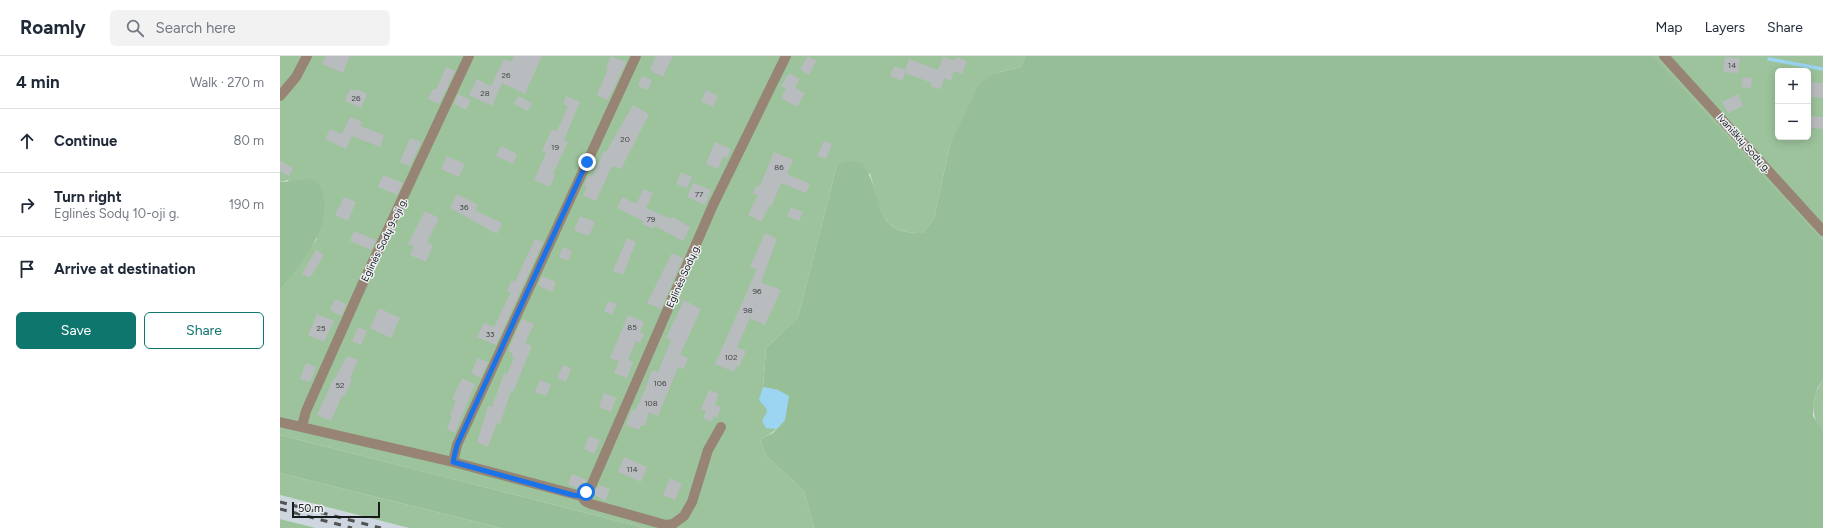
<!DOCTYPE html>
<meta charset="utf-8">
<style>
body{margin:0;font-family:Figtree,sans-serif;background:#f2f2f3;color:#1f2937}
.controls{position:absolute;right:12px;top:12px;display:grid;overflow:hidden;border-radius:6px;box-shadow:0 2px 10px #0003}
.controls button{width:36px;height:36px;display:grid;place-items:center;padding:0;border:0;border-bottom:1px solid #e0e1e3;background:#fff;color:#1f2937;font:20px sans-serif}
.scale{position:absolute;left:12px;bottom:10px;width:88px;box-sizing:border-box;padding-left:4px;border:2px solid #181a1b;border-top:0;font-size:11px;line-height:14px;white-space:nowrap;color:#181a1b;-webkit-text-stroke:3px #edf0f3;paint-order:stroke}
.stop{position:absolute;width:12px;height:12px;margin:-9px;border:3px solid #1a73e8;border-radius:50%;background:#fff}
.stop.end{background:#1a73e8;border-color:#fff;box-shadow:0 1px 4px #0008}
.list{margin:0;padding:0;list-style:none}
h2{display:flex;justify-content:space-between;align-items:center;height:52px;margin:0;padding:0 16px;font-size:17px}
h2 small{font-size:13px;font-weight:400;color:#747a83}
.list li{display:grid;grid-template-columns:26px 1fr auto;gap:12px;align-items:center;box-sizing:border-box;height:64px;padding:0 16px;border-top:1px solid #e0e1e3}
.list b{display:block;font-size:15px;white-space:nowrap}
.list p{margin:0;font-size:13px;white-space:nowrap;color:#747a83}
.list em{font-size:13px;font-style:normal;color:#747a83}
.actions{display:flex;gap:8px;padding:12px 16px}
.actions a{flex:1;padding:9px 0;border:1px solid #0f766e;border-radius:6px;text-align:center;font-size:14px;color:#0f766e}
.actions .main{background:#0f766e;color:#fff}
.icon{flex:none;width:22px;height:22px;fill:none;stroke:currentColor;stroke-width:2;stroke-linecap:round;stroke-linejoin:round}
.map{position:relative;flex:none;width:1543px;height:472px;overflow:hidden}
header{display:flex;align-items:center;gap:24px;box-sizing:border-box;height:56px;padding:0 20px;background:#fff;border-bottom:1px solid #e0e1e3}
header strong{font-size:19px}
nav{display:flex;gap:22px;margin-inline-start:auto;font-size:14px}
.search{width:280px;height:36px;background:#f2f2f3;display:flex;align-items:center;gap:10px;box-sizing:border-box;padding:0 14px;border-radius:6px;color:#747a83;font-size:15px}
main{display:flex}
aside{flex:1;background:#fff}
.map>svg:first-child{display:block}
.built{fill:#ced7df}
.green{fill:#9cc39b;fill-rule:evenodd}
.forest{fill:#97bf97}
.water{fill:#9bd5f1}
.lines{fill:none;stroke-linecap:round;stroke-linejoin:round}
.stream{stroke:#9bd5f1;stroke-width:3.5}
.building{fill:#b9bcbe}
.street{stroke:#978474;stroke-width:10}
.rail{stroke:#505254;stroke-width:3;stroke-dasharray:7 7;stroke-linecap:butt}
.route{stroke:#1a73e8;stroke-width:5}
.labels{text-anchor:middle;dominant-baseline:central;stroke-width:3;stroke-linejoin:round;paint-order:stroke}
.number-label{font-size:8px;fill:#404244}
.street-label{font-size:10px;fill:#181a1b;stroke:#edf0f3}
</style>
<header>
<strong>Roamly</strong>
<div class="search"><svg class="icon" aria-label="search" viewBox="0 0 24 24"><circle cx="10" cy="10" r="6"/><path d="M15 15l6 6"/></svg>Search here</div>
<nav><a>Map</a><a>Layers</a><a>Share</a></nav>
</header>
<main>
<aside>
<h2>4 min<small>Walk · 270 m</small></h2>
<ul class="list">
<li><svg class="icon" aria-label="ahead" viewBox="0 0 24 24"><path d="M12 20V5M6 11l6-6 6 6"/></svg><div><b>Continue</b></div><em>80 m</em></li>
<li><svg class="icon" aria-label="right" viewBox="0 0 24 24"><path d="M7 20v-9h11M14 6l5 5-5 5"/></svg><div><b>Turn right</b><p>Eglinės Sodų 10-oji g.</p></div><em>190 m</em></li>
<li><svg class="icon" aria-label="arrive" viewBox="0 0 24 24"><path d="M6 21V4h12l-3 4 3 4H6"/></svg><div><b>Arrive at destination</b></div></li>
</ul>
<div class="actions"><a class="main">Save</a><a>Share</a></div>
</aside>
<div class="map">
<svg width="1543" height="472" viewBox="0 0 1543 472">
<rect width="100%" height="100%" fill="#e0e3e6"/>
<path class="built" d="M 0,439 L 129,472 L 36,472 L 0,463 Z"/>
<path class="green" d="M 0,0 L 745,0 L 741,11 L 715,17 L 670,89 L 654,162 L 643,177 C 599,178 601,153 590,118 L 557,109 L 518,261 L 486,292 L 483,331 L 498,334 L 509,340 C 505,363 503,373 480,383 L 486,400 L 524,435 L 534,472 L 365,472 L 0,379 L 0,235 L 37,183 L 8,124 L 0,126 Z
M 1373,0 L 1543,0 L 1543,184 L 1373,1 ZM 1498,15 L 1528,15 L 1528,81 L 1498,81 Z
M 1543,324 L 1543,376 C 1529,362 1532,339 1543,324 Z
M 0,417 L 221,472 L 129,472 L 0,439 Z
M 0,463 L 36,472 L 0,472 Z"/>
<path class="forest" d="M 745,0 L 1373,0 L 1543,184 L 1543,324 L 1538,331 L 1534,344 L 1533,360 L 1543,376 L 1543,472 L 534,472 L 524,435 L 486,400 L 480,383 L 493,377 L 505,364 L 498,334 L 483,331 L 486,292 L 518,261 L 557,109 L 568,105 L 582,107 C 606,139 589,179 643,177 L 654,162 L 670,89 L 700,27 L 715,17 L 741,11 Z
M 32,123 C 41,127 42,133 44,143 C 49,179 19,208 0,235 L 0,126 Z
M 0,379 L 365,472 L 221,472 L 0,417 Z"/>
<path class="water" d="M 483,331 L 498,334 L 509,340 L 505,364 L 497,373 L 486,372 L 482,365 L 487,356 L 486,352 L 479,344 Z"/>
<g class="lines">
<path class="stream" d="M 1489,3 L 1543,13"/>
</g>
<path class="building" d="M 46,0 L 70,0 L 63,17 L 42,8 Z
M 234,0 L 262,0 L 245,38 L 222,27 L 212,50 L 189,39 L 197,23 L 211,30 L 224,3 L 231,6 Z
M 331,0 L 346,6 L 328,44 L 317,39 L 328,13 L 326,12 Z
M 376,0 L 393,0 L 383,21 L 370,14 Z
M 528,0 L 536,5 L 529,19 L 520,13 Z
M 663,1 L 675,5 L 676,1 L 687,5 L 682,18 L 674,15 L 671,25 L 664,22 L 661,33 L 651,31 L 652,27 L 625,17 L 622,25 L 610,20 L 614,10 L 625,14 L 629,3 L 658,14 Z
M 1445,1 L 1460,2 L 1458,17 L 1443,16 Z
M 166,11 L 175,15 L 159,48 L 148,43 L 153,33 L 156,34 Z
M 509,17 L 520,23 L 515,32 L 525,37 L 517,51 L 501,42 L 506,33 L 501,30 Z
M 362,20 L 372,24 L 368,34 L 358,30 Z
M 1463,21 L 1472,22 L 1471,32 L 1461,31 Z
M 1528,26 L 1543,27 L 1543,42 L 1528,41 Z
M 70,33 L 75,35 L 76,33 L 87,38 L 81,52 L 65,45 Z
M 426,34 L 438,40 L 433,51 L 421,45 Z
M 178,38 L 191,44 L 186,54 L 174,48 Z
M 1458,38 L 1463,50 L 1448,57 L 1442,46 Z
M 238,40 L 252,47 L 248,55 L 234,48 Z
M 286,40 L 300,46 L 284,84 L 288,86 L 273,118 L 275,119 L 270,131 L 254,124 L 266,97 L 262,95 L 272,73 L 277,75 L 288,50 L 283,48 Z
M 353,49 L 369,58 L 341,113 L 332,110 L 316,145 L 303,140 L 307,131 L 304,130 L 309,119 L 312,121 L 324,95 L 326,96 Z
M 1528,60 L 1543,61 L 1543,73 L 1528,71 Z
M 70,61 L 82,66 L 80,70 L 104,79 L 100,91 L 72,80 L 66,93 L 45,83 L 50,73 L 62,78 Z
M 130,82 L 141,86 L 130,110 L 120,106 Z
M 544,85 L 552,88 L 546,103 L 537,100 Z
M 435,86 L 451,93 L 447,102 L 443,101 L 438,113 L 426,108 Z
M 221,90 L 237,98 L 233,108 L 216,100 Z
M 494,96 L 513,104 L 507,118 L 530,128 L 526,137 L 501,127 L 491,151 L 489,150 L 481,166 L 468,159 L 478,139 L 473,137 L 477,129 L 480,130 Z
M 167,100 L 185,108 L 179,121 L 161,113 Z
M 0,105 L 13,112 L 9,120 L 0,115 Z
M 401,116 L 412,121 L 407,132 L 396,128 Z
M 103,119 L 123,127 L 117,139 L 98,131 Z
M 413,127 L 431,134 L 425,149 L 407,141 Z
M 363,133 L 373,137 L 366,152 L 391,163 L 392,161 L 410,171 L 403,185 L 375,170 L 373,173 L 362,168 L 363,165 L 337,152 L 342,141 L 357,148 Z
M 177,138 L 198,149 L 195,154 L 222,167 L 217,178 L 170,152 Z
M 64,141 L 76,146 L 68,165 L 55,159 Z
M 511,151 L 523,156 L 519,165 L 507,160 Z
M 145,155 L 159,162 L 147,186 L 153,189 L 146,206 L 130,199 L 134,190 L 128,188 Z
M 300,160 L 315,166 L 309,180 L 294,174 Z
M 74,175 L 96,184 L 91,194 L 70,185 Z
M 485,177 L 497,183 L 481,226 L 501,234 L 485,269 L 470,262 L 457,291 L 466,295 L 459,311 L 456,310 L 454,316 L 435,308 L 477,213 L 470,211 Z
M 347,182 L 356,186 L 343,219 L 333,215 Z
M 255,183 L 263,186 L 216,289 L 197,281 L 204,267 L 214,271 L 231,236 L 227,235 L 232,224 L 235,226 Z
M 283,191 L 292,195 L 288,205 L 279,201 Z
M 36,194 L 44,199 L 30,222 L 22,218 Z
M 392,197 L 403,202 L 381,253 L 367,247 Z
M 262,220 L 276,226 L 272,236 L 258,229 Z
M 55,243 L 66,248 L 61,260 L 50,254 Z
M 404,244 L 421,253 L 400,299 L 408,302 L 404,313 L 398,311 L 378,360 L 369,356 L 365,370 L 361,369 L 359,374 L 346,369 L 352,353 L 355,355 L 364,336 L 372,314 L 378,316 L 391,284 L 386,282 Z
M 328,245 L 337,248 L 332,259 L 324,255 Z
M 99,252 L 120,262 L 111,282 L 90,272 Z
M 37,258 L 54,265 L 44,286 L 28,279 Z
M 348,259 L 364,266 L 360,276 L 364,278 L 360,287 L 356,285 L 348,304 L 353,306 L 347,322 L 334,317 L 339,305 L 330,302 Z
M 242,263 L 254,268 L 245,287 L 252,290 L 233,336 L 231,335 L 220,368 L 217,367 L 208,391 L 197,386 L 208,350 L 212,351 L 224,317 L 227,318 L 234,302 L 231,300 L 233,297 L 228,295 Z
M 78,271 L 87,275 L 81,289 L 72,285 Z
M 67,300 L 78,304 L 70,322 L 72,324 L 64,341 L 62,340 L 51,365 L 37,359 L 54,322 L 55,322 Z
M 198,302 L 208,306 L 201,322 L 191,317 Z
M 26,307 L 36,311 L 30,326 L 20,323 Z
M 283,309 L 291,312 L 286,326 L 277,322 Z
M 182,322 L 195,328 L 175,377 L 167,373 L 172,360 L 170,359 L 176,345 L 172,343 Z
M 260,324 L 271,329 L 266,340 L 255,336 Z
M 429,334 L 439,338 L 435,349 L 441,351 L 437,362 L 434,360 L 431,366 L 423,362 L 426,355 L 421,353 Z
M 324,337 L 336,342 L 331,356 L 319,351 Z
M 309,380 L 320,384 L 314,398 L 304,393 Z
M 344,401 L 367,411 L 361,426 L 338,416 Z
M 292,418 L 307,424 L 300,433 L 288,428 Z
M 390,422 L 402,428 L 395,444 L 383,439 Z
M 319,429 L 330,433 L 325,445 L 313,438 Z"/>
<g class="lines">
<path class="street" d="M 1384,0 L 1543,175
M 0,40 L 16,21 L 27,0
M 0,366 L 173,406 L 301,440 L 305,445 L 311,448 L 386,469 L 393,468 L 404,460 L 412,446 L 428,394 L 441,371
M 22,370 L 26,355 L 82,229 L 189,0
M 173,406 L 177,389 L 356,0
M 301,440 L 306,437 L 312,428 L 433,149 L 506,0"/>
<path class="rail" d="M 0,446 L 101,472
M 0,453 L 72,472"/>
</g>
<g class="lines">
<path class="route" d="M 306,436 L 301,440 L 293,439 L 173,406 L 177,389 L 307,106"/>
</g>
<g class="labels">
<g class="number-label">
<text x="1452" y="9">14</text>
<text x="226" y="19">26</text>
<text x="205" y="37">28</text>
<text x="76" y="42">26</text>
<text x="345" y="83">20</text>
<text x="275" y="91">19</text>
<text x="499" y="111">86</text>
<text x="419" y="138">77</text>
<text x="184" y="151">36</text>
<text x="371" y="163">79</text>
<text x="477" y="235">96</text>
<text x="468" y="254">98</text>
<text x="352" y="271">85</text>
<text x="41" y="272">25</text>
<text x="210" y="278">33</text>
<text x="451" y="301">102</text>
<text x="380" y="327">106</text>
<text x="60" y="329">52</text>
<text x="371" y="347">108</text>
<text x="352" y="413">114</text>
</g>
<g class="street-label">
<text transform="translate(1464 87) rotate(48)">Ivaniškių Sodų g.</text>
<text transform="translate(104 184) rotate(-64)">Eglinės Sodų 9-oji g.</text>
<text transform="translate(403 220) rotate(-66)">Eglinės Sodų g.</text>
</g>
</g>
</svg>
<div class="controls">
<button>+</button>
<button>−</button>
</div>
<div class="scale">50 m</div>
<div class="stop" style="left:306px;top:436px"></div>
<div class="stop end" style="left:307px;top:106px"></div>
</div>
</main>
